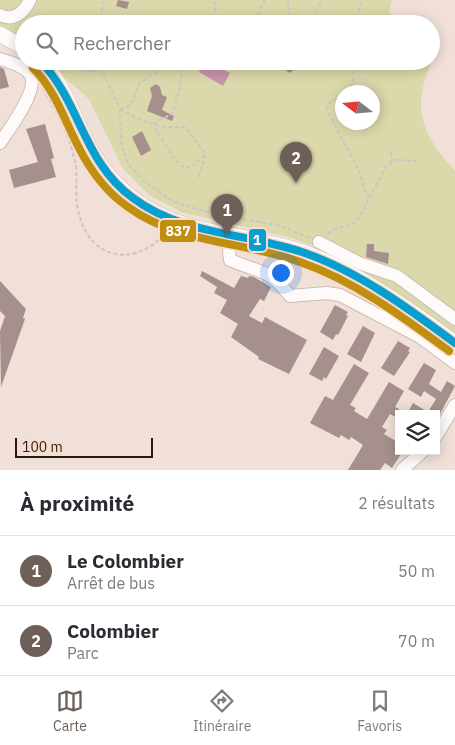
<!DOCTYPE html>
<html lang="fr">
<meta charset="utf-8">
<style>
body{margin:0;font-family:"IBM Plex Sans",sans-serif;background:#f7f7f7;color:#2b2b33}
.controls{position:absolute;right:15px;bottom:15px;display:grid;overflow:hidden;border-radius:0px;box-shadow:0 2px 12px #0003}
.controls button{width:45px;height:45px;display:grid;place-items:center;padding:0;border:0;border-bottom:1px solid #e1e1e2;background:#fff;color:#2b2b33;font:25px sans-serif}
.compass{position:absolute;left:335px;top:85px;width:45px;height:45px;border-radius:50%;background:#fff;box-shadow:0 2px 12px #0003;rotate:286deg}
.scale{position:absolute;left:15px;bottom:12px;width:138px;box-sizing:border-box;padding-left:5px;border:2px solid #281b14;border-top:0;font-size:14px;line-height:18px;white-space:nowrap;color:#281b14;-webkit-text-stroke:4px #fadccd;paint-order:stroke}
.you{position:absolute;left:280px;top:272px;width:18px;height:18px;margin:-12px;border:4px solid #fff;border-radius:50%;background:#1a73e8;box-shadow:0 0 0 8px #1a73e833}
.badge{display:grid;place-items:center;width:32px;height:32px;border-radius:50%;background:#6e6059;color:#fff;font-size:16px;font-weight:700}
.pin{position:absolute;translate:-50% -41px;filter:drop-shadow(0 1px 2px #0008)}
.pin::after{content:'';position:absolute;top:26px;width:18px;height:15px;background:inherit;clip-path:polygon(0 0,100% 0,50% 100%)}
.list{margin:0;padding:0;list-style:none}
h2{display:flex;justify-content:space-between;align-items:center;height:65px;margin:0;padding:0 20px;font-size:21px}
h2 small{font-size:16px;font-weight:400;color:#7c7c81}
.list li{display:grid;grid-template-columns:32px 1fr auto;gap:15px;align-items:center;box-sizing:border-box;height:70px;padding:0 20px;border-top:1px solid #e1e1e2}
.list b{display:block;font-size:19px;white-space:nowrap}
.list p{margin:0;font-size:16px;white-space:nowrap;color:#7c7c81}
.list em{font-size:16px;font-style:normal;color:#7c7c81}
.icon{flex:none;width:28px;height:28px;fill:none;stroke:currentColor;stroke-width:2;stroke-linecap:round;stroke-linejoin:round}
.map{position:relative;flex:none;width:455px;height:470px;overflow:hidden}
.search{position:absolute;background:#fff;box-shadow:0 2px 12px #0003;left:15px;right:15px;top:15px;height:55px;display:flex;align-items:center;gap:12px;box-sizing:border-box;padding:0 18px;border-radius:28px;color:#7c7c81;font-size:19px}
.sheet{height:205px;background:#fff}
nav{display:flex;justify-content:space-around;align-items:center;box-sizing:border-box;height:70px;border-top:1px solid #e1e1e2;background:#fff;font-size:14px;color:#7c7c81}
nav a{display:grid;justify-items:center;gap:2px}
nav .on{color:#6e6059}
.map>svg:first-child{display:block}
.green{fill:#dbd8ab;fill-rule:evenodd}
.water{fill:#ca94ad}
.building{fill:#a6908e}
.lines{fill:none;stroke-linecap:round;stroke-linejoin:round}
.minor-casing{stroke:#cbbdb6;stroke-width:14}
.major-casing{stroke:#cbbdb6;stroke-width:16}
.path{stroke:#ccc5c2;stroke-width:2;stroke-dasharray:4 2.5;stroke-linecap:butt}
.minor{stroke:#fdfaf9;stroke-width:12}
.major{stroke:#fdfaf9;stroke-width:15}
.bus-1-casing{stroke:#fadccd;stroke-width:11}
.bus-2-casing{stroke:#fadccd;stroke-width:11}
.bus-1{stroke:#089ed0;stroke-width:8}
.bus-2{stroke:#c08f11;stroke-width:8}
.line-badge{stroke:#fadccd;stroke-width:2}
.badge-label{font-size:14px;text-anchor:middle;font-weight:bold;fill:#fff}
</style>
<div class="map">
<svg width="455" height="470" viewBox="0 0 455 470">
<rect width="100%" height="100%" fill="#f0e0d8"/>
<path class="green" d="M 0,0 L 392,0 L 389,13 L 402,24 L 24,24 L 24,42 L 13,33 L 0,27 Z
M 431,38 L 436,52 C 411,105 417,128 455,171 L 455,338 L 355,267 L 323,249 L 288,237 L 181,212 L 149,195 L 123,169 L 89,99 L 46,61 L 431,61 ZM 342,92 L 372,92 L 372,122 L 342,122 Z"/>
<path class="water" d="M 205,61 L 230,73 L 223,86 L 199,72 Z"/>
<path class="building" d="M 118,0 L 129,2 L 127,9 L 116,6 Z
M 291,61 L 298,65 L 290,73 L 284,69 Z
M 0,67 L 4,69 L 9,87 L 0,89 Z
M 156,84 L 160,87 L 162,95 L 167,97 L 162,110 L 174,116 L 172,121 L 147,111 L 152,96 L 150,88 Z
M 45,124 L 54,158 L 51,159 L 56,177 L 14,188 L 9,170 L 38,162 L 26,129 Z
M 142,131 L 151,150 L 141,156 L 132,137 Z
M 367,244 L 374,244 L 374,251 L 389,253 L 388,264 L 366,257 Z
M 202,271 L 234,288 L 241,276 L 248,278 L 249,276 L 254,277 L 271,287 L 264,301 L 260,299 L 249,316 L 262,323 L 265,317 L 307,340 L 289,374 L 258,359 L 259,357 L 231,337 L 238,324 L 220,313 L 227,300 L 214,293 L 217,287 L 200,276 Z
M 0,281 L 26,309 L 23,318 L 25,319 L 1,387 L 0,331 L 5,316 L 0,311 Z
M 335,305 L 348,312 L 346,315 L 348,316 L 338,335 L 336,334 L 333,340 L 320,332 Z
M 363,326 L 375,333 L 361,362 L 347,354 Z
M 398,341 L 410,348 L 408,351 L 410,352 L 394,376 L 381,368 Z
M 324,347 L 339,356 L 326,379 L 324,377 L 322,381 L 309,374 Z
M 424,363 L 436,370 L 429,384 L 441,392 L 447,381 L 455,386 L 440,414 L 407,414 L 413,403 L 428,412 L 436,399 L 424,391 L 421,397 L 408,389 Z
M 354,364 L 369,373 L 350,405 L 356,408 L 354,411 L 367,419 L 389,382 L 404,391 L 395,407 L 399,409 L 399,419 L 390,414 L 382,427 L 387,430 L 384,434 L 399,443 L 399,451 L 403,451 L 392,468 L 385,463 L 380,470 L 348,470 L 363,445 L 351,437 L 349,440 L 341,435 L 339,438 L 310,423 L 325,396 L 333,400 Z"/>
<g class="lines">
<g class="minor-casing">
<path id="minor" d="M 0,15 C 14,22 24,12 30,0
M 0,59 C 10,62 26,66 31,76 C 38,91 8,131 0,143
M 231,236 L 229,250 L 230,260 C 260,273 268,268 290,296 L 327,293 L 340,295 L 420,337 L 455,363
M 319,242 L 359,263 L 397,276 L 455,319
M 436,436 L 455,405
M 402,470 L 423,451"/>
</g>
<g class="major-casing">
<path id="major" d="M 0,34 L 24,48
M 40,61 C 61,79 70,108 82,132 C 94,159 111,183 135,200 C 185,237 246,232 303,252 C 354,270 412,311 455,343"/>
</g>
<path class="path" d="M 288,0 L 290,24
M 32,24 L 33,16
M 99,24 L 104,0
M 212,24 L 216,7 L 213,0
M 248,24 L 258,14 L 265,0
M 310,24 L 322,0
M 355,24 L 362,0
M 70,61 L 84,72 L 101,70
M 98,61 L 120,109 L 121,143 L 128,164 L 144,181 L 172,201 L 217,215 L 278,225 L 310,238
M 180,61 C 184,80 178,96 172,114 L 156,122 L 155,129 L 176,161 L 184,168 L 191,167 L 206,154
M 43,88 C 55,110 68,132 74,157 C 79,175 74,193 78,210 C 88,259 132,269 165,234
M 346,92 L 353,83 L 355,61
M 342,95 L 328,104 L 327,110 L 359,171 L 368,199
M 120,109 L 141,120 L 162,127 L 185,127 L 206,154 L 198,179
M 120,109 L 131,105 L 139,84 L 172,61
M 391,152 L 392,162
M 165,234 L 188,239
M 328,234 C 335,226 348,228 357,221 L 387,165 L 396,160 L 416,161"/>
<use href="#minor" class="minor"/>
<use href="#major" class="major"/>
<g class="bus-1-casing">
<path id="bus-1" d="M 40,61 C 81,102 82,161 133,198 C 182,235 246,233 302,252 C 358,271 408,308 455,343"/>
</g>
<g class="bus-2-casing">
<path id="bus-2" d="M 33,68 C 55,90 64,119 78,146 C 90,170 106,192 128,207 C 179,244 243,241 300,262 C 355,281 403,317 449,351"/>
</g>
<use href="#bus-1" class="bus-1"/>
<use href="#bus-2" class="bus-2"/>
</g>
<g class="line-badge">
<rect x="159" y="219" width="38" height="24" rx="5" fill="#c08f11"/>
<rect x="248" y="228" width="19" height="24" rx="5" fill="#089ed0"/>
</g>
<g class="badge-label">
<text x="178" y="236">837</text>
<text x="257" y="245">1</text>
</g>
</svg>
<div class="controls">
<button><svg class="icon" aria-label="layers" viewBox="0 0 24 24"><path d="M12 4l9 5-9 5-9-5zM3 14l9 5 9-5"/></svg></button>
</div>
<svg class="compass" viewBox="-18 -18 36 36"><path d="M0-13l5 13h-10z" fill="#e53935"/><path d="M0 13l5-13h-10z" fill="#7c7c81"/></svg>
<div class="scale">100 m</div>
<div class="you"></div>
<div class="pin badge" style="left:227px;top:235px">1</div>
<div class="pin badge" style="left:296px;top:183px">2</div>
<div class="search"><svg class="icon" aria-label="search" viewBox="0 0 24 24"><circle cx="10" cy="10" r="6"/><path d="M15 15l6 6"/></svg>Rechercher</div>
</div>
<section class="sheet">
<h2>À proximité<small>2 résultats</small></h2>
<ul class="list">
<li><span class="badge">1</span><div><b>Le Colombier</b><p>Arrêt de bus</p></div><em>50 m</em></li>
<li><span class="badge">2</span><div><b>Colombier</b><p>Parc</p></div><em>70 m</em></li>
</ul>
</section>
<nav>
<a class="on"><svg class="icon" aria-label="map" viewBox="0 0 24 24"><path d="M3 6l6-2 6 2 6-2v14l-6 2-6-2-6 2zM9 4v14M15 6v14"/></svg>Carte</a>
<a><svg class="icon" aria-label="directions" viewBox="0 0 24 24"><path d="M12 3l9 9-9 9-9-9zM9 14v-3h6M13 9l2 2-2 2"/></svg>Itinéraire</a>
<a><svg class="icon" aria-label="saved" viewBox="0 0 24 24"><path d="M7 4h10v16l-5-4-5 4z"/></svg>Favoris</a>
</nav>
